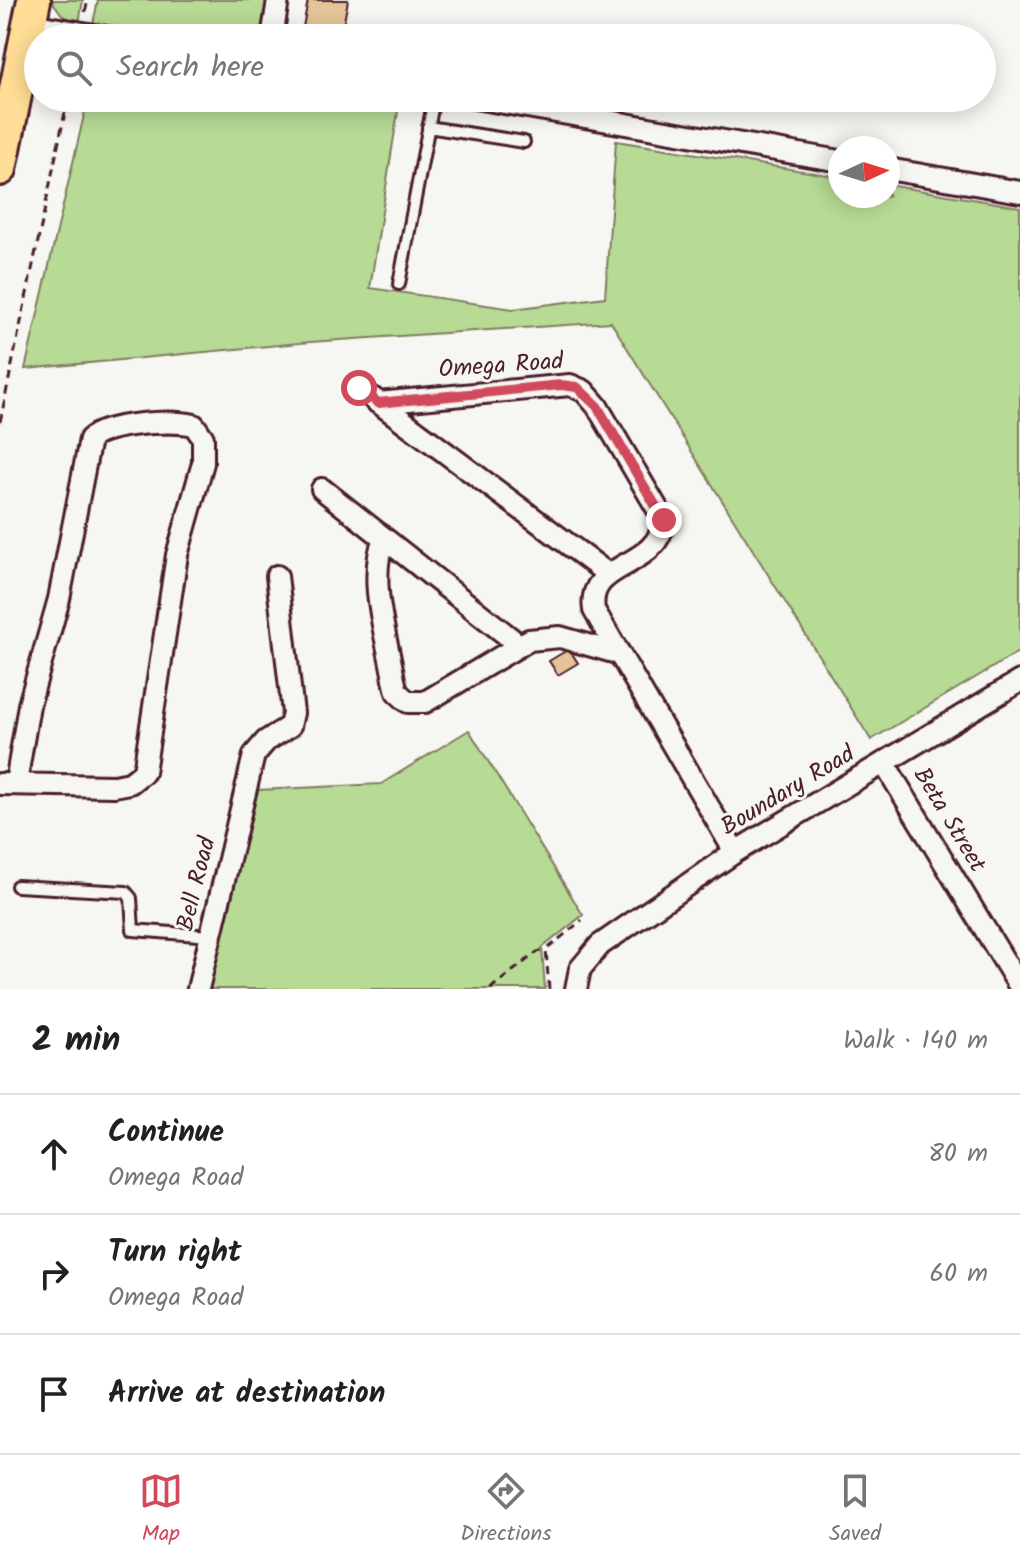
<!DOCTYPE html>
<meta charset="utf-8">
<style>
body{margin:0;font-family:Kalam,sans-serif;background:#f2f2f2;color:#202124}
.compass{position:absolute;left:828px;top:136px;width:72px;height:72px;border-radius:50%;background:#fff;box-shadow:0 4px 20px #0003;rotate:86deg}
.stop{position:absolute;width:24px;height:24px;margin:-18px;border:6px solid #d1495b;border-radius:50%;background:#fff}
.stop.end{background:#d1495b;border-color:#fff;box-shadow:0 2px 8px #0008}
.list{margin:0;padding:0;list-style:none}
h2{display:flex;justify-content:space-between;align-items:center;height:104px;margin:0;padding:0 32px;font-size:34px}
h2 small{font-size:26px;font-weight:400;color:#757577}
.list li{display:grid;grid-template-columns:52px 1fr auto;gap:24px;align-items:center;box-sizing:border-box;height:120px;padding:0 32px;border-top:2px solid #e0e0e0}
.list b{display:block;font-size:30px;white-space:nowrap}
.list p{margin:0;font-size:26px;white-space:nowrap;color:#757577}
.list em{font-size:26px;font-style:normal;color:#757577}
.icon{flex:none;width:44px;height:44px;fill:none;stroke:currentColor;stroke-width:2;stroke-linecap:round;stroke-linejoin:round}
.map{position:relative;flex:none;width:1020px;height:989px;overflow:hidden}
.search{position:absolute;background:#fff;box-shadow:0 4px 20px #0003;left:24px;right:24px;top:24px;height:88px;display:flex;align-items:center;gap:20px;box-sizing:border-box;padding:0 28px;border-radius:44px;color:#757577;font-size:30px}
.sheet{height:464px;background:#fff}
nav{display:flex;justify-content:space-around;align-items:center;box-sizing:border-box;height:112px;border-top:2px solid #e0e0e0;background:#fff;font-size:22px;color:#757577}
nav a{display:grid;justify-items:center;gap:4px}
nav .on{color:#d1495b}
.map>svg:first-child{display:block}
.green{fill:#b7da95;stroke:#807c60;stroke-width:2}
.building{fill:#e5c597;stroke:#4a1f2b;stroke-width:2}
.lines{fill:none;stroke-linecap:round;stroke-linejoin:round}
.service-casing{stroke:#4a1f2b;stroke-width:16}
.minor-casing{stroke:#4a1f2b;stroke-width:26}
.primary-casing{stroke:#4a1f2b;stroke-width:38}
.path{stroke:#4a1f2b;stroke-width:3;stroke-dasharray:8 6;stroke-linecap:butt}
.service{stroke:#f6f6f2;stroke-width:10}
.minor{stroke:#f6f6f2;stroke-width:20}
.primary{stroke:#ffdd96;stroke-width:32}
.route{stroke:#d1495b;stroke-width:10}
.labels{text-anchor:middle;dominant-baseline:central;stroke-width:6;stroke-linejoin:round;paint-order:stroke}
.street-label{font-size:24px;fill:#4a1f2b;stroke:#f6f6f2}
</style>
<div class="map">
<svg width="1020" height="989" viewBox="0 0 1020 989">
<rect width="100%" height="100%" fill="#f6f6f2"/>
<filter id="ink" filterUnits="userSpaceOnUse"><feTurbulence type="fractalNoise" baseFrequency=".0125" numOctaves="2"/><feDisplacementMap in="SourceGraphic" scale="16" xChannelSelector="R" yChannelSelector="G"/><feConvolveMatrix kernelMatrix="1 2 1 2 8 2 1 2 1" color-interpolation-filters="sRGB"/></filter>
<g filter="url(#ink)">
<path class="green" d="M 51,0 L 83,0 L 79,23 L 63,16 Z
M 98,0 L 268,0 L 259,38 L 173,38 L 93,24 Z
M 88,98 L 359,98 L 399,105 L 370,288 L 513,309 L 605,297 L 616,141 L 840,177 L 840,196 L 888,196 L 888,185 L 1020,207 L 1020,651 L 871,740 L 611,322 L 310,342 L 25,369 Z
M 469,730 L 583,915 L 542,948 L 545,989 L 209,989 L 258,790 L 381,784 Z"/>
<path class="building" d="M 308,0 L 348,0 L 341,38 L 301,38 Z
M 569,649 L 578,663 L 558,675 L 549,661 Z"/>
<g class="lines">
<g class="service-casing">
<path id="service" d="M 428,127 L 524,142
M 399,284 L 434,98
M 17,886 L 126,892 L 131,898 L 133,930 L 211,936"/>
</g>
<g class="minor-casing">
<path id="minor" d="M 30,24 L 113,38
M 272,38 L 278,0
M 475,98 L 840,161
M 888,169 L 1020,192
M 359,388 L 608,574
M 378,403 L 570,385 L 584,391 L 597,406 L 664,520 C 658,571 586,560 594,610 L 735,852
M 322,489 L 518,644
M 384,538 C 367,581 387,636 394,680 L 397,692 L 408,702 L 425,702 L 529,640 L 560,637 L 620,654
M 884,763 L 1020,987
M 0,784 L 114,786 L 130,783 L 144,772 L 177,555 L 203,463 L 203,438 L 194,425 C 172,420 106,423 90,439 L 59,599 L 29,705 L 16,783
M 198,989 L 254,755 L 266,741 L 290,726 L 293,713 L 277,576
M 576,989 L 580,969 L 600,945 L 735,852 L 1020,681"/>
</g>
<g class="primary-casing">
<path id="primary" d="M 0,169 L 34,0"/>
</g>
<path class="path" d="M 85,12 L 88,0
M 0,422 L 68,98
M 490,989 L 537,952 L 546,950
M 549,989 L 546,950 L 582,920"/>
<use href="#service" class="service"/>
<use href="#minor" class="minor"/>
<use href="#primary" class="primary"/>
</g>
</g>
<g class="lines" filter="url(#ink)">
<path class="route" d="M 359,388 L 378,403 L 561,385 L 577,387 L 597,406 L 664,520"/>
</g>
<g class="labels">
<g class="street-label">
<text transform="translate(501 366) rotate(-4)">Omega Road</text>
<text transform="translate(788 791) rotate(-31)">Boundary Road</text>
<text transform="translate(949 820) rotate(59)">Beta Street</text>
<text transform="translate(197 884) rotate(-76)">Bell Road</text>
</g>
</g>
</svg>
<svg class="compass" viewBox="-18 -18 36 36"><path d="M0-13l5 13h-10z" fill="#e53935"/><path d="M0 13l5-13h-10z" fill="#757577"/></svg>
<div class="stop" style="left:359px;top:388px"></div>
<div class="stop end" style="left:664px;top:520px"></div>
<div class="search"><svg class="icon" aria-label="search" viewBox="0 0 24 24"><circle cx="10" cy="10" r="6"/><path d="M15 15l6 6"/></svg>Search here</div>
</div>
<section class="sheet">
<h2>2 min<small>Walk · 140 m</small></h2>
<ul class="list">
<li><svg class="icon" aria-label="ahead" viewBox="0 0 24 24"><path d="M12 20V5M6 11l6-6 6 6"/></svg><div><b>Continue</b><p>Omega Road</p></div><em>80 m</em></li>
<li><svg class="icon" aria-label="right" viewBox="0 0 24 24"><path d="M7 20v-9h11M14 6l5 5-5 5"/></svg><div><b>Turn right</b><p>Omega Road</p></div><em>60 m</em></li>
<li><svg class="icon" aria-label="arrive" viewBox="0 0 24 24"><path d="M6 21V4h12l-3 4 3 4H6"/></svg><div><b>Arrive at destination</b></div></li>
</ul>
</section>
<nav>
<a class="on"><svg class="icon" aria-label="map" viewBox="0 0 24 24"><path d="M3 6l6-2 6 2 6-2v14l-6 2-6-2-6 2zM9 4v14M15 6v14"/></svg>Map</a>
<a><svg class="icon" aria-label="directions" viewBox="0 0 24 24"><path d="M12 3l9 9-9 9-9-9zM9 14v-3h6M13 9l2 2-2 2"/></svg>Directions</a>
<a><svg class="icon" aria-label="saved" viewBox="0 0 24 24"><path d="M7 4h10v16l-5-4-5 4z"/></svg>Saved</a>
</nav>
